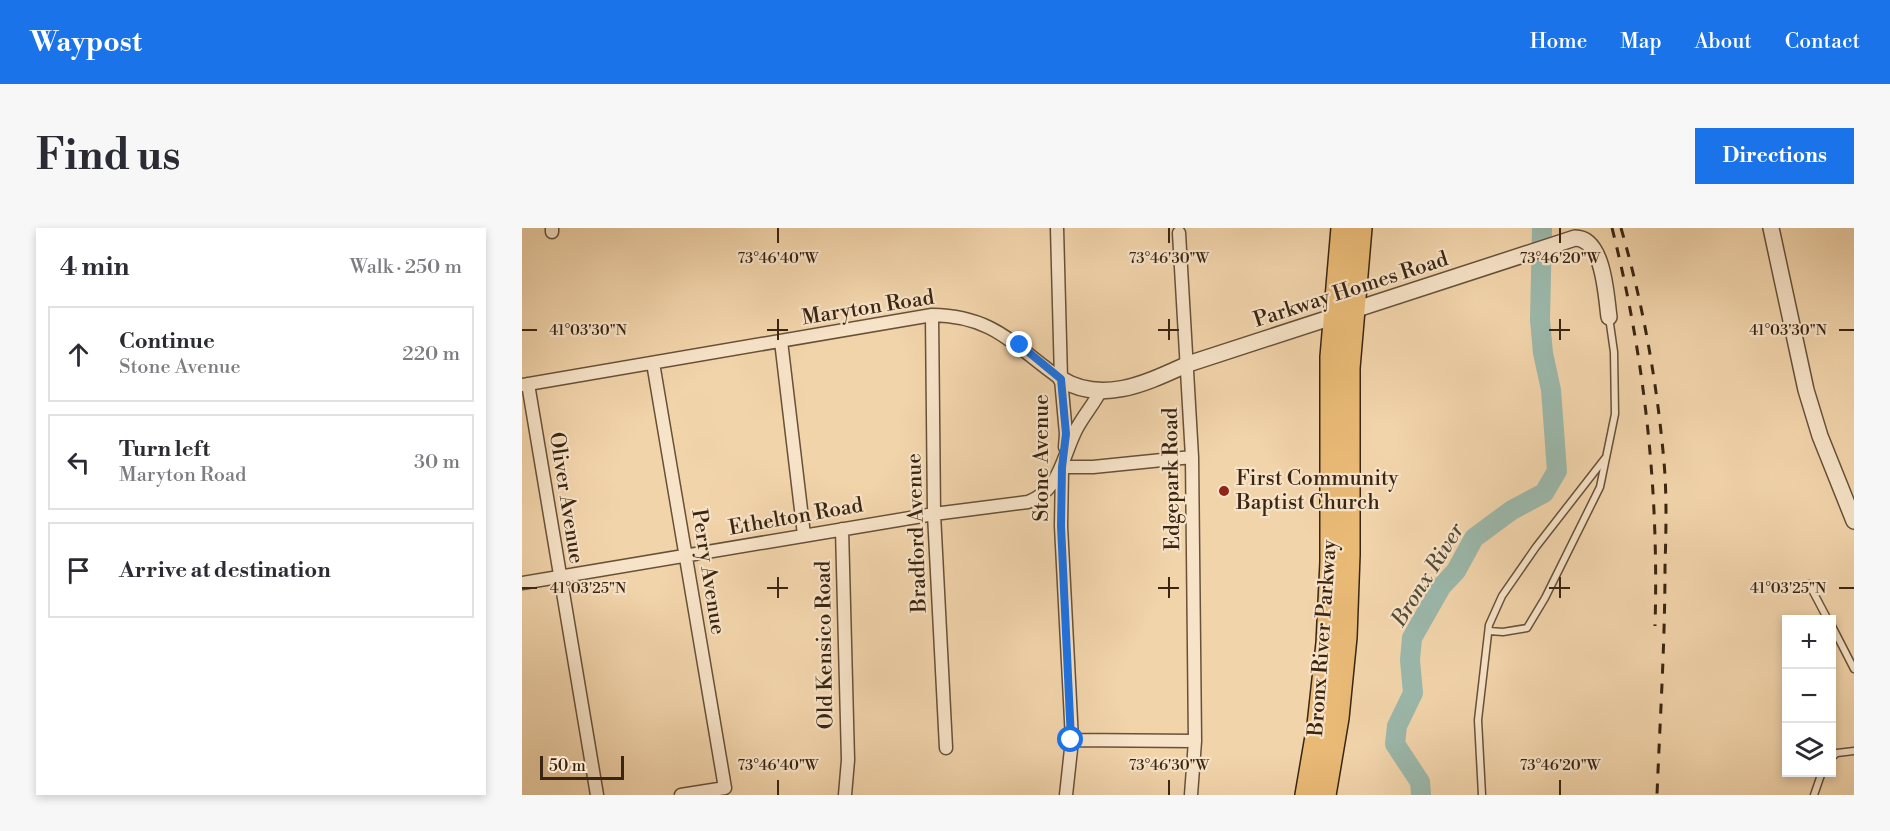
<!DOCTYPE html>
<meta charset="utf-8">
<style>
body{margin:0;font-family:"Libre Bodoni",serif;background:#f7f7f7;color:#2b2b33}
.controls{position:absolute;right:18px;bottom:18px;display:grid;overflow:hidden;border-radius:0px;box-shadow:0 3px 9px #0003}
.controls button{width:54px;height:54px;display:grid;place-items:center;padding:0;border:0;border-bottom:2px solid #e1e1e2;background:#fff;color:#2b2b33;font:30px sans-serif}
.scale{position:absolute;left:18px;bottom:15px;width:84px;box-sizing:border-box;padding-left:6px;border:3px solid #392512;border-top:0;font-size:16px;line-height:21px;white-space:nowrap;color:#392512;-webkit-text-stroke:4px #f7e3c8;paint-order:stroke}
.stop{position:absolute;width:18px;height:18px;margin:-14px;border:4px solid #1a73e8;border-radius:50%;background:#fff}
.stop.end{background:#1a73e8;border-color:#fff;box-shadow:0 2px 6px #0008}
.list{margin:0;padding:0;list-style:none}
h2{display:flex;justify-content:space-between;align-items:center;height:78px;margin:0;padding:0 24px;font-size:26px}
h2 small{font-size:20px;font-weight:400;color:#7c7c81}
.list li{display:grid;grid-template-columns:39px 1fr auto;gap:18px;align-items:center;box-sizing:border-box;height:96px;margin:0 12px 12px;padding:0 12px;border:2px solid #e1e1e2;border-radius:0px}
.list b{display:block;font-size:22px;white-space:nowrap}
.list p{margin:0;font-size:20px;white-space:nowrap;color:#7c7c81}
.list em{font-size:20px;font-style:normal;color:#7c7c81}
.icon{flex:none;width:33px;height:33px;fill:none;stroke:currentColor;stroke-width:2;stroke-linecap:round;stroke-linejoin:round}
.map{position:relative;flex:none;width:1332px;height:567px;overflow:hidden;border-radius:0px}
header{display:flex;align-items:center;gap:36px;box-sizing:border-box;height:84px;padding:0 30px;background:#1a73e8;color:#fff}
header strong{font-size:28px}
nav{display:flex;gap:33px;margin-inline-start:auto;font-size:21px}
.intro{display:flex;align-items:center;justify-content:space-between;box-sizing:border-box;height:144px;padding:0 36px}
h1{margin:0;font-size:42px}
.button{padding:15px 27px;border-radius:0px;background:#1a73e8;color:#fff;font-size:21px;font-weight:700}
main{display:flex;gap:36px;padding:0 36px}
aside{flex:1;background:#fff;border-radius:0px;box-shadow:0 3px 9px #0003}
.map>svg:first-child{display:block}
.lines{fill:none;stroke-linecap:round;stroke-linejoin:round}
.river{stroke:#9bb8ab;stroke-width:20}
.service-casing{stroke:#675138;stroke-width:9}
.minor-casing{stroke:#675138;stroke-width:15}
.tertiary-casing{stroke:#675138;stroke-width:18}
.trunk-casing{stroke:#392512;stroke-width:24}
.service{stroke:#f7e3c8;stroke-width:6}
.minor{stroke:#f7e3c8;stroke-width:12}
.tertiary{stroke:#f7e3c8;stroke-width:15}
.trunk{stroke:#e9ba76;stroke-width:21}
.rail{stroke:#392512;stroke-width:3;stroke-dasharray:10 10;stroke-linecap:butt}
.route{stroke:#1a73e8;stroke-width:8}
.ticks{fill:none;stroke:#392512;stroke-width:2}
.poi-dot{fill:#8f2418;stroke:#f7e3c8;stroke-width:2}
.labels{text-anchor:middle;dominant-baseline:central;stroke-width:4.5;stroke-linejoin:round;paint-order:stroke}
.street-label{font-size:21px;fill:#392512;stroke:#f7e3c8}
.poi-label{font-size:21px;fill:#392512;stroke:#f7e3c8;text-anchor:start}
.water-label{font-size:22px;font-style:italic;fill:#524a38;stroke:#f7e3c8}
.ticks-label{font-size:15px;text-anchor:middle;fill:#392512;stroke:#f7e3c8;stroke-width:4.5;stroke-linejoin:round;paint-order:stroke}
</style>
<header>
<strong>Waypost</strong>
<nav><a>Home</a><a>Map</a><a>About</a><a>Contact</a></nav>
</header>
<div class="intro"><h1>Find us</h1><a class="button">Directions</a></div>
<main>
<aside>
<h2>4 min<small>Walk · 250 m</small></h2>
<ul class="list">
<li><svg class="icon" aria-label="ahead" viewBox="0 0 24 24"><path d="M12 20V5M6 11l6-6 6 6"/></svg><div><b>Continue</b><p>Stone Avenue</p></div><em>220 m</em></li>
<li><svg class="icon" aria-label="left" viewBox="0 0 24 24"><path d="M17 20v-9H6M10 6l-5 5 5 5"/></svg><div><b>Turn left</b><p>Maryton Road</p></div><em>30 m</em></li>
<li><svg class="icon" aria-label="arrive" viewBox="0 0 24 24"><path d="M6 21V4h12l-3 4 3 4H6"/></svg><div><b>Arrive at destination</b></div></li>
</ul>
</aside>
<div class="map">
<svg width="1332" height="567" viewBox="0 0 1332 567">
<rect width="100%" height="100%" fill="#f2d4ab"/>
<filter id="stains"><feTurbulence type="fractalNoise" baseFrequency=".00333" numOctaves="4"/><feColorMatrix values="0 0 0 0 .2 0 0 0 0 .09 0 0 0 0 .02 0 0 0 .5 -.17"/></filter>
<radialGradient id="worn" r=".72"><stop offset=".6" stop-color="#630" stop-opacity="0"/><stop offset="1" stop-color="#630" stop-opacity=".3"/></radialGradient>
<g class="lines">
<path class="river" d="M 899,567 L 898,554 L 873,516 L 875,498 L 891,465 L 888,432 L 890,410 L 919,359 L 934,343 L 952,310 L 990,282 L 1022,265 L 1035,243 L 1029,162 L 1021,125 L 1018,92 L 1020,0"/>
<g class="service-casing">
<path id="service" d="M 1287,356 L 1306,392
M 1310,398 L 1332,441
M 967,403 L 981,404 L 1005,400 L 1023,370 L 1078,259 L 1093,186 L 1092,124 L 1087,89
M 1310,529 L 1315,525 L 1332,523
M 960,567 L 956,492 L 967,397 L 980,368 L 1014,319 L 1084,229
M 1292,567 L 1300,544"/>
</g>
<g class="minor-casing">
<path id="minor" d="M 535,0 L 539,151 L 544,206 L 543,219
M 30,4 L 30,0
M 657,5 L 670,229 L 673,513 L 669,567
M 410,87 L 412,286 L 424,520
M 259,113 L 282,307
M 131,135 L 203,560 L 159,567
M 6,156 L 75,567
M 0,157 L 410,87 C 473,88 492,118 539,151
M 540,239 L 571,239 L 670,229
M 540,242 L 539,298 L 550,512 L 544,567
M 320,301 L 326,532 L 323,567
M 0,355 L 412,286 L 506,274 C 538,262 540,230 554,202 C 561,188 572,176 579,162
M 550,512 L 673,513"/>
</g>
<g class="tertiary-casing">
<path id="tertiary" d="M 1249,0 L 1284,162 L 1298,208 L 1332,293
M 539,151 C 581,177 626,154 666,136 L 1053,10 C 1082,10 1084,68 1087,89"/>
</g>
<g class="trunk-casing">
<path id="trunk" d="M 784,567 L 796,497 L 805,415 L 809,334 L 809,129 L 820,0
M 803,567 L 816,490 L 824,409 L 827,326 L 827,140 L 839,0"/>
</g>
<use href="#service" class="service"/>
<use href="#minor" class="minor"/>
<use href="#tertiary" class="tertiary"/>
<use href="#trunk" class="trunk"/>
<path class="rail" d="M 1090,0 C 1123,130 1137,264 1133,398
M 1099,0 C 1121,76 1135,154 1142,234 C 1145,268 1144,304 1143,339 C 1143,415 1138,491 1135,567"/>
</g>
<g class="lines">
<path class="route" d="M 498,117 L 539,151 L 544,206 L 540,239 L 539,298 L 549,512"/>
</g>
<path class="ticks" d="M 256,0 L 256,15M 647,0 L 647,15M 1038,0 L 1038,15M 256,91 L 256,112M 647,91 L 647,112M 1038,91 L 1038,112M 0,102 L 15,102M 245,102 L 266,102M 636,102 L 657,102M 1027,102 L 1048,102M 1317,102 L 1332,102M 256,349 L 256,370M 647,349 L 647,370M 1038,349 L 1038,370M 0,360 L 15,360M 245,360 L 266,360M 636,360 L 657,360M 1027,360 L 1048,360M 1317,360 L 1332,360M 256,552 L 256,567M 647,552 L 647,567M 1038,552 L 1038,567"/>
<circle class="poi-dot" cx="702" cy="263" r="6"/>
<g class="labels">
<g class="street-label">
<text transform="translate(829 62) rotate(-18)">Parkway Homes Road</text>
<text transform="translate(346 80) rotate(-9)">Maryton Road</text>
<text transform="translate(520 230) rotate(-90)">Stone Avenue</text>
<text transform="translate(650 251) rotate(-91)">Edgepark Road</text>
<text transform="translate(44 270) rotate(81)">Oliver Avenue</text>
<text transform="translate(274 289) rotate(-10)">Ethelton Road</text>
<text transform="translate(395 305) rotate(-92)">Bradford Avenue</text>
<text transform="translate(186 344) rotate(81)">Perry Avenue</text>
<text transform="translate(801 410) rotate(-86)">Bronx River Parkway</text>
<text transform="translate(303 417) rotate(-91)">Old Kensico Road</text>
</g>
<g class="poi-label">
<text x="714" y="251">First Community<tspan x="714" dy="24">Baptist Church</tspan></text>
</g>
<g class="water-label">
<text transform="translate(906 347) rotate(-58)">Bronx River</text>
</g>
</g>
<g class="ticks-label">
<text x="256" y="35">73°46'40"W</text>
<text x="647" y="35">73°46'30"W</text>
<text x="1038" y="35">73°46'20"W</text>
<text x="66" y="107">41°03'30"N</text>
<text x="1266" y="107">41°03'30"N</text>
<text x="66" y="365">41°03'25"N</text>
<text x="1266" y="365">41°03'25"N</text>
<text x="256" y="542">73°46'40"W</text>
<text x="647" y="542">73°46'30"W</text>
<text x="1038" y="542">73°46'20"W</text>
</g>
<rect width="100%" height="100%" filter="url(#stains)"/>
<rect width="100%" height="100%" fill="url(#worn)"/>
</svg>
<div class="controls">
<button>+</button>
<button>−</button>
<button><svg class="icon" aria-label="layers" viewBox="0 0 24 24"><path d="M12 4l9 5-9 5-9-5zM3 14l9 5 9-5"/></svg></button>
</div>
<div class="scale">50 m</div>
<div class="stop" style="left:549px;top:512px"></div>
<div class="stop end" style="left:498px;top:117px"></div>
</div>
</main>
